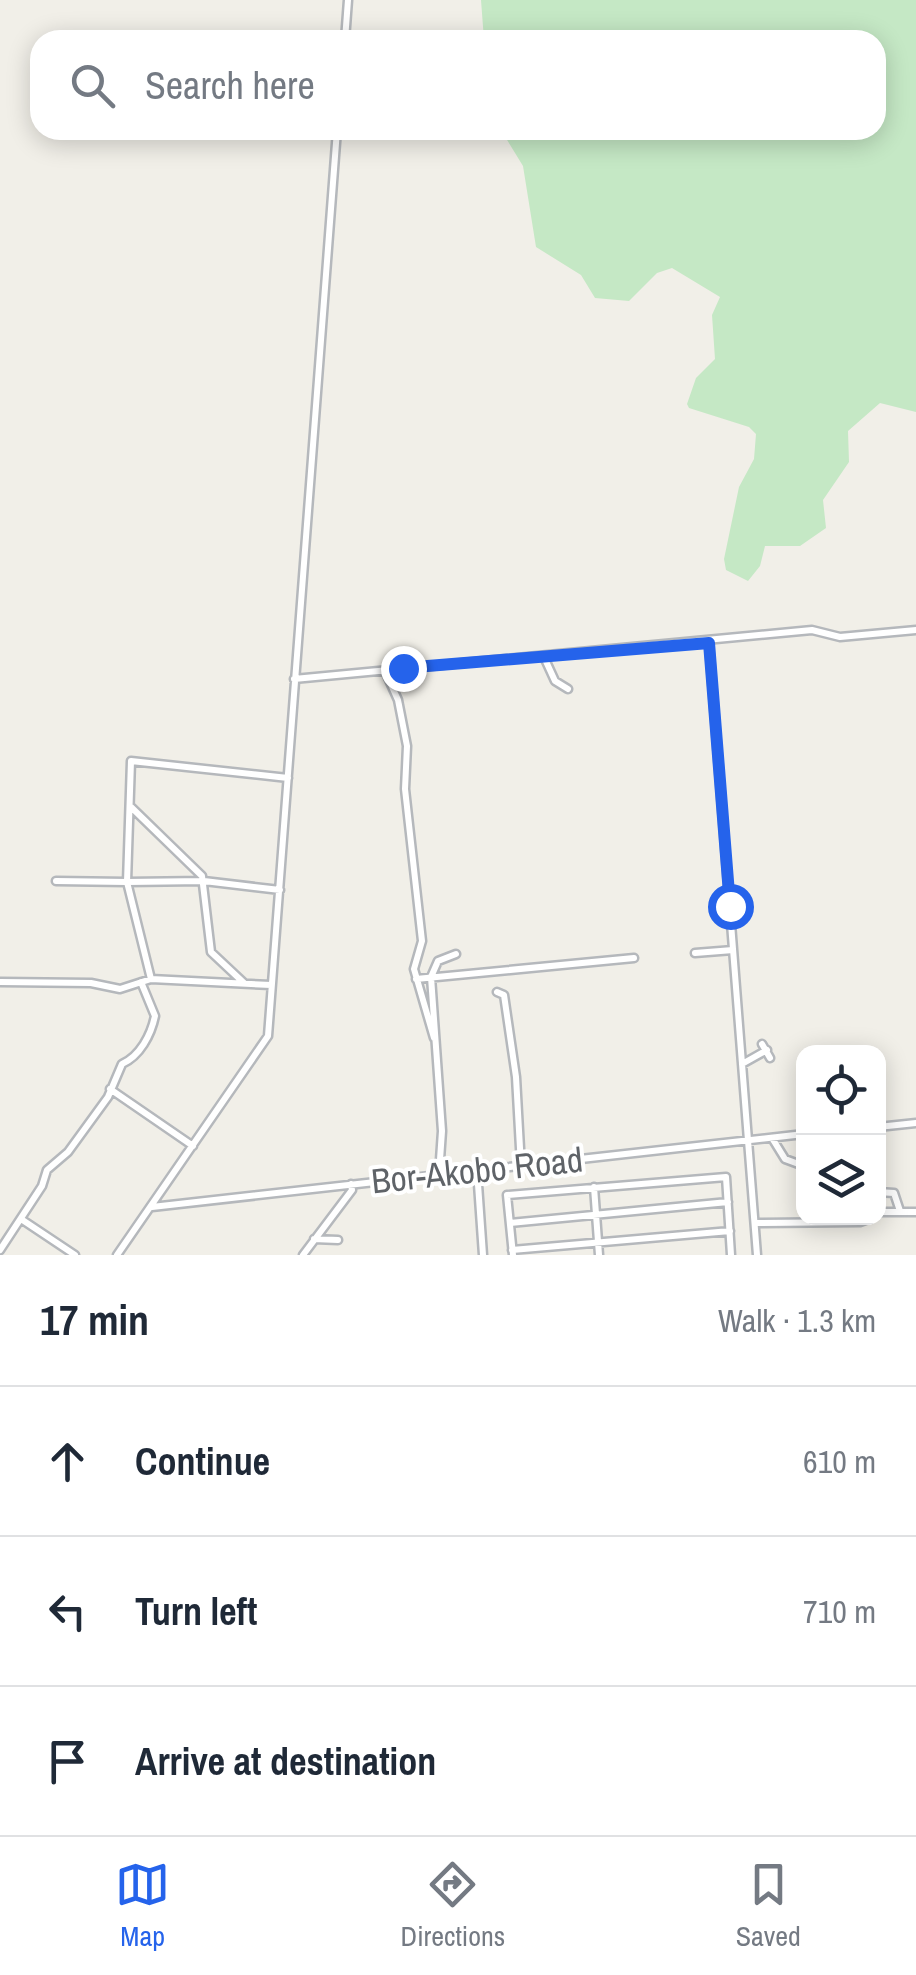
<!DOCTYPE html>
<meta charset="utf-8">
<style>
body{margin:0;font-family:"Archivo Narrow",sans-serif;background:#f2f2f3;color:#1f2937}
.controls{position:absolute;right:30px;bottom:30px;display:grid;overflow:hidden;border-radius:20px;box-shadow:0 5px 25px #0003}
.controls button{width:90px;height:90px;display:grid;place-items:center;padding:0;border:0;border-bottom:2px solid #e0e1e3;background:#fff;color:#1f2937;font:50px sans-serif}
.stop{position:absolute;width:30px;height:30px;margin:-22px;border:8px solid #2563eb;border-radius:50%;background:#fff}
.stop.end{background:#2563eb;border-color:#fff;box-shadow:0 2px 10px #0008}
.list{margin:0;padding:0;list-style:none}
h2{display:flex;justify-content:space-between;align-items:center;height:130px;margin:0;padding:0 40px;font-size:42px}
h2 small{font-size:32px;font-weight:400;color:#747a83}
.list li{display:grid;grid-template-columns:65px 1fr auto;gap:30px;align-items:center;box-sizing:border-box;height:150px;padding:0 40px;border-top:2px solid #e0e1e3}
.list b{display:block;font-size:38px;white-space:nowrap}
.list em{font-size:32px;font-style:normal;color:#747a83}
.icon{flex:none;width:55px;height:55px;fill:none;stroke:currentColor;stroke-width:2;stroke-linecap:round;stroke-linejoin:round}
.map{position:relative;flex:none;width:916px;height:1255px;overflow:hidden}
.search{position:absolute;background:#fff;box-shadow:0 5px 25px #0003;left:30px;right:30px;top:30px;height:110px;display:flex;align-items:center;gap:25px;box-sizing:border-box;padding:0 35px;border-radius:30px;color:#747a83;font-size:38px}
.sheet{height:580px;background:#fff}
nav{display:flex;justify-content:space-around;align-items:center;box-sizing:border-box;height:140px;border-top:2px solid #e0e1e3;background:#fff;font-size:28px;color:#747a83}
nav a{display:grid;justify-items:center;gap:5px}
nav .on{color:#2563eb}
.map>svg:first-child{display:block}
.green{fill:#c5e8c5}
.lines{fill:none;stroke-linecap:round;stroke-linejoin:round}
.minor-casing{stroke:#b5b8bc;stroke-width:11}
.minor{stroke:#fff;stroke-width:6}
.route{stroke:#2563eb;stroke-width:12}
.labels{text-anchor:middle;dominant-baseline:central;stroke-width:8;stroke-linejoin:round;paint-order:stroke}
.street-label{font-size:35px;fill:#5f6368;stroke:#fff}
</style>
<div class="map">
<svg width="916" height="1255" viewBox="0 0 916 1255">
<rect width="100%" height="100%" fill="#f1efe8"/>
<path class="green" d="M 481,0 L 916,0 L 916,412 L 880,403 L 848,431 L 849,462 L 823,500 L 826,528 L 800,546 L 765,546 L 760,566 L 748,581 L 726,570 L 724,559 L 739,487 L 754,459 L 756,434 L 749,427 L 689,408 L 687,404 L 696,378 L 715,359 L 712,315 L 720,297 L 672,268 L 657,273 L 629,301 L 595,298 L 581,275 L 536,247 L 523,166 L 501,130 L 876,130 L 876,40 L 484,40 Z"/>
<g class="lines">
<g class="minor-casing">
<path id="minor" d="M 345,40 L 348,0
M 709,643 L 757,1255
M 544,657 L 555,681 L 568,689
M 385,671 L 398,700 L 407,746 L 405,789 L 422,941 L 414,969 L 434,1038
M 294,679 L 812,630 L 840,637 L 916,630
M 131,807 L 202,876 L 211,952 L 244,983
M 56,881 L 127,882 L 151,979
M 280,890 L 204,881 L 127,882 L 131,761 L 288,778
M 695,953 L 733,950
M 416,979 L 634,958
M 0,982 L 91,983 L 120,989 L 151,979 L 271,985
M 497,992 L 504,995 L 516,1077 L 521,1166
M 762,1044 L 770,1058
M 742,1064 L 767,1050
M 110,1089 L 193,1146
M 878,1127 L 916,1123
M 772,1138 L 785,1159 L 804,1166
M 477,1170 L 483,1255
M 439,1174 L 442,1131 L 431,977 L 438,961 L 456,954
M 594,1187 L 599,1255
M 878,1192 L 894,1193 L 900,1211
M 152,1207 L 804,1134
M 878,1212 L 916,1212
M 21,1219 L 75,1255
M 510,1223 L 728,1202
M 755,1223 L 860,1222 L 871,1218
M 314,1239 L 338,1240
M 0,1250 L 42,1186 L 47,1170 L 68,1152 L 108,1097 L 122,1064 C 140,1056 151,1035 155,1016 L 141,982
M 512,1250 L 730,1231
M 117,1255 L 268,1036 L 337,130
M 303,1255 L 352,1190 L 351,1184
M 513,1255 L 507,1195 L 726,1177 L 731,1255"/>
</g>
<use href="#minor" class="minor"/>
</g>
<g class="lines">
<path class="route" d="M 403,668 L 709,643 L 730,906"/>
</g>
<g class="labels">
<g class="street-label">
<text transform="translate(477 1170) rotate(-6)">Bor-Akobo Road</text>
</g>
</g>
</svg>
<div class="controls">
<button><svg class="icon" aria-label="locate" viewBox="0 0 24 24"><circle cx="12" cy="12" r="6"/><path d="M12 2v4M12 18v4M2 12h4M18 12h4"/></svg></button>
<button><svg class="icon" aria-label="layers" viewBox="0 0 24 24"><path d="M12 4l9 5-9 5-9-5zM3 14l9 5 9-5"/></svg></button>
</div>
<div class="stop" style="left:730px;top:906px"></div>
<div class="stop end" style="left:403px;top:668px"></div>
<div class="search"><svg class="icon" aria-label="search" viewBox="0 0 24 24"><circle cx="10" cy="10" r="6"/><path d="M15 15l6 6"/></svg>Search here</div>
</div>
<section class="sheet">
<h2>17 min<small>Walk · 1.3 km</small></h2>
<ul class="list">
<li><svg class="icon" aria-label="ahead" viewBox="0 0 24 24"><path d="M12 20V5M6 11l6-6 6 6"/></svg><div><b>Continue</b></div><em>610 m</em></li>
<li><svg class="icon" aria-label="left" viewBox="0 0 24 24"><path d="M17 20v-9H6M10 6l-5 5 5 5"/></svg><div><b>Turn left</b></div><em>710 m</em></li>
<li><svg class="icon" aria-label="arrive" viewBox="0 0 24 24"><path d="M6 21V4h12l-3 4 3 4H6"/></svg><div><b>Arrive at destination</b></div></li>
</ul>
</section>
<nav>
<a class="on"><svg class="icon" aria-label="map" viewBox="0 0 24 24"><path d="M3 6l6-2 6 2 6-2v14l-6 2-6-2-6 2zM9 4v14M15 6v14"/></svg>Map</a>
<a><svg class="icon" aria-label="directions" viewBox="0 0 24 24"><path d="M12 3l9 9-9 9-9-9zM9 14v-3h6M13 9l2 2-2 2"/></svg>Directions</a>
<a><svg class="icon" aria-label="saved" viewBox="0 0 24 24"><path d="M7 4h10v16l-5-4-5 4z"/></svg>Saved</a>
</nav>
